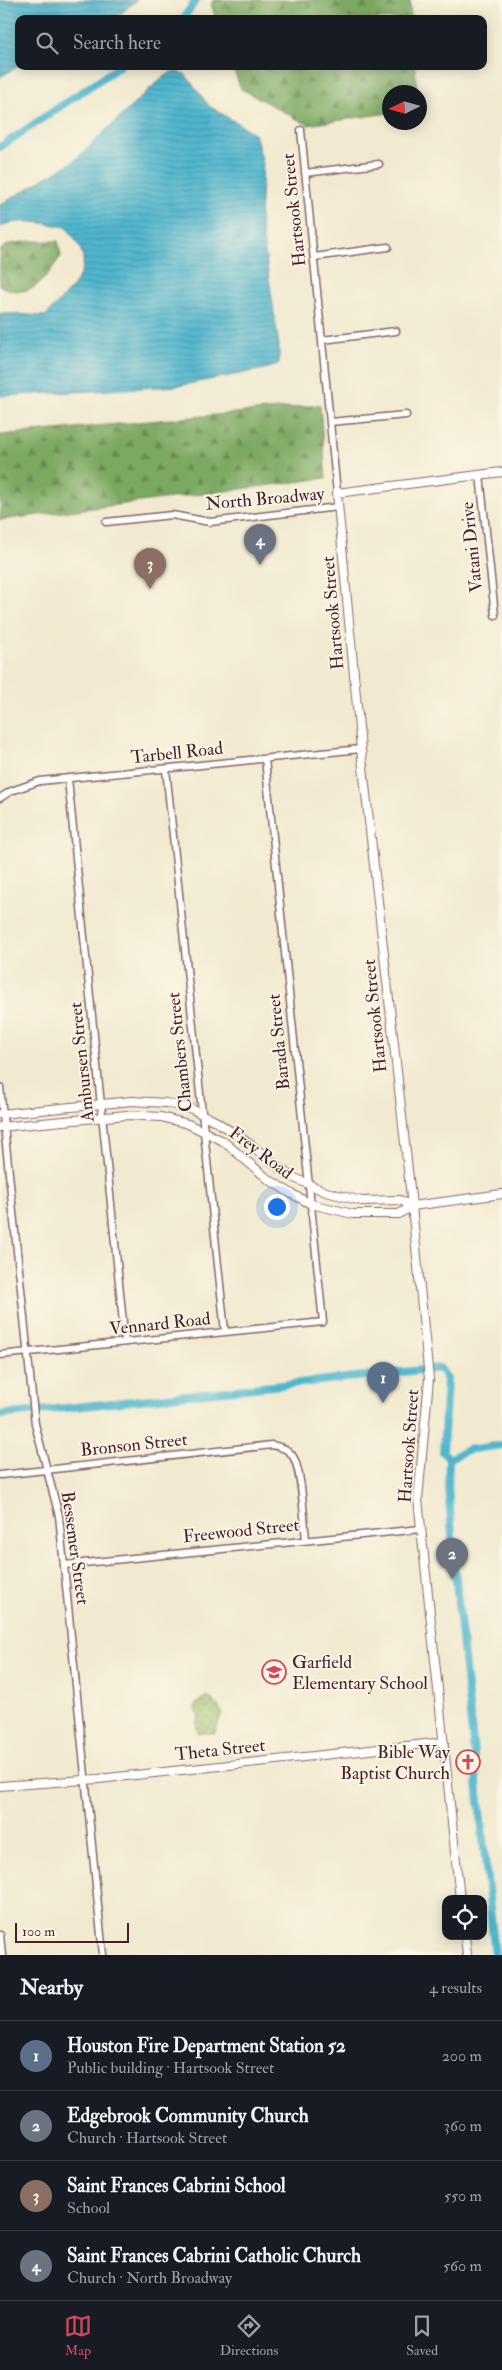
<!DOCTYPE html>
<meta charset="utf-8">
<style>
body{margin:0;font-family:"IM FELL Double Pica",serif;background:#20242c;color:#f1f3f6}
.controls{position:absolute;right:15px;bottom:15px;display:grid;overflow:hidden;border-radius:10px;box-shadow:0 2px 12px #0003}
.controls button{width:45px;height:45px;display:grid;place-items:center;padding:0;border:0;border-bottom:1px solid #363941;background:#171b24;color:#f1f3f6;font:25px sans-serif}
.compass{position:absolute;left:382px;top:85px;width:45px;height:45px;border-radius:50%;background:#171b24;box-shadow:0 2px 12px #0003;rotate:265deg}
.scale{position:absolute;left:15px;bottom:12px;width:114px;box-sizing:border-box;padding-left:5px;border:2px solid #4a1f2b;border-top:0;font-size:14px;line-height:18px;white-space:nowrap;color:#4a1f2b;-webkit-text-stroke:4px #fcf5e5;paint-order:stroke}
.you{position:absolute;left:276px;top:1206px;width:18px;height:18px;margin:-12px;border:4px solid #fff;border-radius:50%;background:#1a73e8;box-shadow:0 0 0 8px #1a73e833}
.badge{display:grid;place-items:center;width:32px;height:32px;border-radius:50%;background:#d1495b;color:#fff;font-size:16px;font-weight:700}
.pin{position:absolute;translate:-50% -41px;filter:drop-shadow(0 1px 2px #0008)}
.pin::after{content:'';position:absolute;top:26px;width:18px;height:15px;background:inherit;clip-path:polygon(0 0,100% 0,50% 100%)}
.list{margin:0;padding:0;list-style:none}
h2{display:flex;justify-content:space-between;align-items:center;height:65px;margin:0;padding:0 20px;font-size:21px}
h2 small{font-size:16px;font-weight:400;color:#9ea1a6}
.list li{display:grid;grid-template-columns:32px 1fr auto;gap:15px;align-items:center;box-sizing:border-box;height:70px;padding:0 20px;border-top:1px solid #363941}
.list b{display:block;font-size:19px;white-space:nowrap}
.list p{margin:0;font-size:16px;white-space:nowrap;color:#9ea1a6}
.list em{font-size:16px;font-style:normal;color:#9ea1a6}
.icon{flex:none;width:28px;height:28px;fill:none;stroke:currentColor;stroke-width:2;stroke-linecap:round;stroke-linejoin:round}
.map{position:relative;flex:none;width:502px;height:1955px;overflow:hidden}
.search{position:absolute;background:#171b24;box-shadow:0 2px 12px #0003;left:15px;right:15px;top:15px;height:55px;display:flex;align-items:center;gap:12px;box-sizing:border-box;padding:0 18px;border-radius:10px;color:#9ea1a6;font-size:19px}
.sheet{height:345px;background:#171b24}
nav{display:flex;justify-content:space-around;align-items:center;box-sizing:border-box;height:70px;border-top:1px solid #363941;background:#171b24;font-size:14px;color:#9ea1a6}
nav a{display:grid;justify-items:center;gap:2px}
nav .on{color:#d1495b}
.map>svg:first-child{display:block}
.forest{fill:url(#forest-firs);stroke:#636446}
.park{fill:url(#park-dots);stroke:#72714d}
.water{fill:url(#water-rules);stroke:#4d6a7c}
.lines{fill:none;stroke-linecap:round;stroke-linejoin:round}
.canal{stroke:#50b6ce;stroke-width:8}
.minor-casing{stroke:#846665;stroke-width:9}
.tertiary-casing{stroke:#846665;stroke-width:10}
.minor{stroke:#fff;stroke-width:6}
.tertiary{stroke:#fff;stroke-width:8}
.labels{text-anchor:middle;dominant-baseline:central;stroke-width:4;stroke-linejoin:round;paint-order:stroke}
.street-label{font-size:18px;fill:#4a1f2b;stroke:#fcf5e5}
.poi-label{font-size:18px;fill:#4a1f2b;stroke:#fcf5e5;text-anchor:start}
</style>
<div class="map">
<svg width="502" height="1955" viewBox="0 0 502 1955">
<defs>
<pattern id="forest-firs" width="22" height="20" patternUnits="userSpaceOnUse" patternTransform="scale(1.25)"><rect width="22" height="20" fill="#7ca962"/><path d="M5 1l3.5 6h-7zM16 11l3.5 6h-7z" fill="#688951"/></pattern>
<pattern id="park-dots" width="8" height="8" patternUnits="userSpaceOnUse" patternTransform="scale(1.25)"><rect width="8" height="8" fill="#9bc36f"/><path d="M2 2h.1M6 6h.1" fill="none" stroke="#809e5b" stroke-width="1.8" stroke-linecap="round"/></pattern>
<pattern id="water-rules" width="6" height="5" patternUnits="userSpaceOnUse" patternTransform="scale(1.25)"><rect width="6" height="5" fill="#50b6ce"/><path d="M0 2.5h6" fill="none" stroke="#4493a7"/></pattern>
</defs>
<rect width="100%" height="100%" fill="#fcf5e5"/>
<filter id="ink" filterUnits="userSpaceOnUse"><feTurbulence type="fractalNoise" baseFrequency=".02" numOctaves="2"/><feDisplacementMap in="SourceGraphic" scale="10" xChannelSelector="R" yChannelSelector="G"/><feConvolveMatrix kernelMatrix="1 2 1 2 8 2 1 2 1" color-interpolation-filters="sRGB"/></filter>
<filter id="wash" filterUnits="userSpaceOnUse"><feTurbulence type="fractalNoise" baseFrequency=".0096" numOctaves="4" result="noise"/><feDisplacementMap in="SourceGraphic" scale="20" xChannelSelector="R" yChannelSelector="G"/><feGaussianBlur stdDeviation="1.12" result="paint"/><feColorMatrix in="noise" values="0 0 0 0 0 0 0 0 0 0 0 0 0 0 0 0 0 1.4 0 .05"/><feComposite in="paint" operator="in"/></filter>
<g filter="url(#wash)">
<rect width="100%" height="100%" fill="#f1ead0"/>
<path class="forest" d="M 214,0 L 410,0 L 411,19 L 216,19 L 211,4 Z
M 232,66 L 415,66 L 417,92 L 390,92 L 389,113 L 308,125 L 241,89 Z
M 30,241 L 58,241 L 61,256 C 44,280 33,301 0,286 L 0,250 L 9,244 Z
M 320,405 L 326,478 L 0,520 L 0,435 Z"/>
<path class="park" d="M 207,1696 L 215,1702 L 222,1712 L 215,1733 L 198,1733 L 196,1723 L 199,1717 C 191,1706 196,1703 207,1696 Z"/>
<path class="water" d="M 0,0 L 137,0 L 114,19 L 19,19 L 19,66 L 0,77 Z
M 173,71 L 185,74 L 209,106 L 255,134 L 263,163 L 260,219 L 279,345 L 279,363 L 269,368 L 178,386 L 0,396 L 0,313 L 45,316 C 59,301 86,279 83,258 C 82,247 72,235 66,227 C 48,224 15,216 0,228 L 0,205 L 74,161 L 158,81 Z"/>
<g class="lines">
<path class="canal" d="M 183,19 L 196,0
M 0,147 L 120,66
M 0,1415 L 440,1368 L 447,1379 L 443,1452 L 449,1459 L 448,1486 L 455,1571 L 495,1955
M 449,1459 L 467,1450 L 502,1445"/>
</g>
</g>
<g filter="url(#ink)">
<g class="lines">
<g class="minor-casing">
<path id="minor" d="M 301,130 L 337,493
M 305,173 L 379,164
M 314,257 L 388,247
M 322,340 L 396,331
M 330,422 L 406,415
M 480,475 L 495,615
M 106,522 L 172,515 L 210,522 L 338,507
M 166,769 L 225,1332
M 68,779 L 125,1342
M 0,798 L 11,791 L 40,781 L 361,749
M 0,1087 L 35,1424 L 59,1516 L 103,1955
M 0,1355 L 323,1322 L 265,759
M 0,1475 L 272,1445 C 280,1447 287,1448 292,1455 C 302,1468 304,1521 306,1540
M 64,1565 L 421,1529
M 0,1935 L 2,1955"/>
</g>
<g class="tertiary-casing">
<path id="tertiary" d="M 0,1114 L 132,1101 L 166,1103 L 192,1109 L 217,1122 L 251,1145 L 290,1176 L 326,1192 L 362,1201 L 400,1200 L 412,1206
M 0,1127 L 127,1115 L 161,1117 L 188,1124 L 223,1141 L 268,1179 L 292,1194 L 311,1204 L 353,1214 L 399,1214 L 412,1206 L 502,1194
M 0,1786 L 98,1779 L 444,1742
M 460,1899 L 418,1499 L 429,1379 L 412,1206 L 361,749 L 337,493 L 502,472
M 465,1936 L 467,1955"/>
</g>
<use href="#minor" class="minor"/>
<use href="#tertiary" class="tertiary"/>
</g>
</g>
<defs>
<g id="school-ring" transform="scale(1.25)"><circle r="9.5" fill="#fcf5e5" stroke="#d1495b" stroke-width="1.5"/><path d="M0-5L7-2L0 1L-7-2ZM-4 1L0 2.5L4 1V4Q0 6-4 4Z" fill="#d1495b"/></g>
<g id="church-ring" transform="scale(1.25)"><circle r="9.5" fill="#fcf5e5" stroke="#d1495b" stroke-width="1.5"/><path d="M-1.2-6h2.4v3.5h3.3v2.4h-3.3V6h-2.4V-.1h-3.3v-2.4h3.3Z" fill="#d1495b"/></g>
</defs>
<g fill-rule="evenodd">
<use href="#school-ring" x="274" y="1672"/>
<use href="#church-ring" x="468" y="1762"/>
</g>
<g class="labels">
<g class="street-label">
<text transform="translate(294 210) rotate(-96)">Hartsook Street</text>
<text transform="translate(265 499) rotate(-5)">North Broadway</text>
<text transform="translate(472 547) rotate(-96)">Vatani Drive</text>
<text transform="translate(333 613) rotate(-95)">Hartsook Street</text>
<text transform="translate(177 753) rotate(-6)">Tarbell Road</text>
<text transform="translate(375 1016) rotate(-96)">Hartsook Street</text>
<text transform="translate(279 1042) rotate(-96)">Barada Street</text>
<text transform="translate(180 1052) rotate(-96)">Chambers Street</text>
<text transform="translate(82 1062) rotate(-96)">Ambursen Street</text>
<text transform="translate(261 1153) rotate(37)">Frey Road</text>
<text transform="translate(160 1324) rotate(-6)">Vennard Road</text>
<text transform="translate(134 1445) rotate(-6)">Bronson Street</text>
<text transform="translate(409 1446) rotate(-86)">Hartsook Street</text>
<text transform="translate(241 1531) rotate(-6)">Freewood Street</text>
<text transform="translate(75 1548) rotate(82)">Bessemer Street</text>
<text transform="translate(220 1750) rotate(-6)">Theta Street</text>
</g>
<g class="poi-label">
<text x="292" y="1662">Garfield<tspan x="292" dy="21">Elementary School</tspan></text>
<text x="450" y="1752" text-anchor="end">Bible Way<tspan x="450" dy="21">Baptist Church</tspan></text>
</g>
</g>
</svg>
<div class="controls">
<button><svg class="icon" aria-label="locate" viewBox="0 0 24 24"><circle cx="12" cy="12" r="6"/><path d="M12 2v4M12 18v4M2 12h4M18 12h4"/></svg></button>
</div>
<svg class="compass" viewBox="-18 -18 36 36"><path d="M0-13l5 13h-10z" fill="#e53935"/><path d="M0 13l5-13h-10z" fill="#9ea1a6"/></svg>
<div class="scale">100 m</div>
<div class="you"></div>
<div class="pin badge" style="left:383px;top:1403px;background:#5c6f8a">1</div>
<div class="pin badge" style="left:452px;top:1579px;background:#6b7280">2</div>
<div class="pin badge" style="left:150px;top:589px;background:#8d6e63">3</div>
<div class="pin badge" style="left:260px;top:565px;background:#6b7280">4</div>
<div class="search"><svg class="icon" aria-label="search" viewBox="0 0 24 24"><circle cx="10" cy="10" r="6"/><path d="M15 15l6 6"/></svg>Search here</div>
</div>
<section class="sheet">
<h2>Nearby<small>4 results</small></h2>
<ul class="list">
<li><span class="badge" style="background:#5c6f8a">1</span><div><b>Houston Fire Department Station 52</b><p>Public building · Hartsook Street</p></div><em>200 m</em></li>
<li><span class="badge" style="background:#6b7280">2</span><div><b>Edgebrook Community Church</b><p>Church · Hartsook Street</p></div><em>360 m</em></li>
<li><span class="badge" style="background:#8d6e63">3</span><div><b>Saint Frances Cabrini School</b><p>School</p></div><em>550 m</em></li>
<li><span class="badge" style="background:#6b7280">4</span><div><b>Saint Frances Cabrini Catholic Church</b><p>Church · North Broadway</p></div><em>560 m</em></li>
</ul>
</section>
<nav>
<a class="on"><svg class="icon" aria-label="map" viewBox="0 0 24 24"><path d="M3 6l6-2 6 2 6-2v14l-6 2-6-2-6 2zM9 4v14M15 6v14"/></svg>Map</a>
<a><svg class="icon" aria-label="directions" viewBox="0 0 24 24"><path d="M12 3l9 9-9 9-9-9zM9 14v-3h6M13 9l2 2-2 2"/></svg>Directions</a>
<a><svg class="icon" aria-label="saved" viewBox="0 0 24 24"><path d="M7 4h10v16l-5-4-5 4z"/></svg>Saved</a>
</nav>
